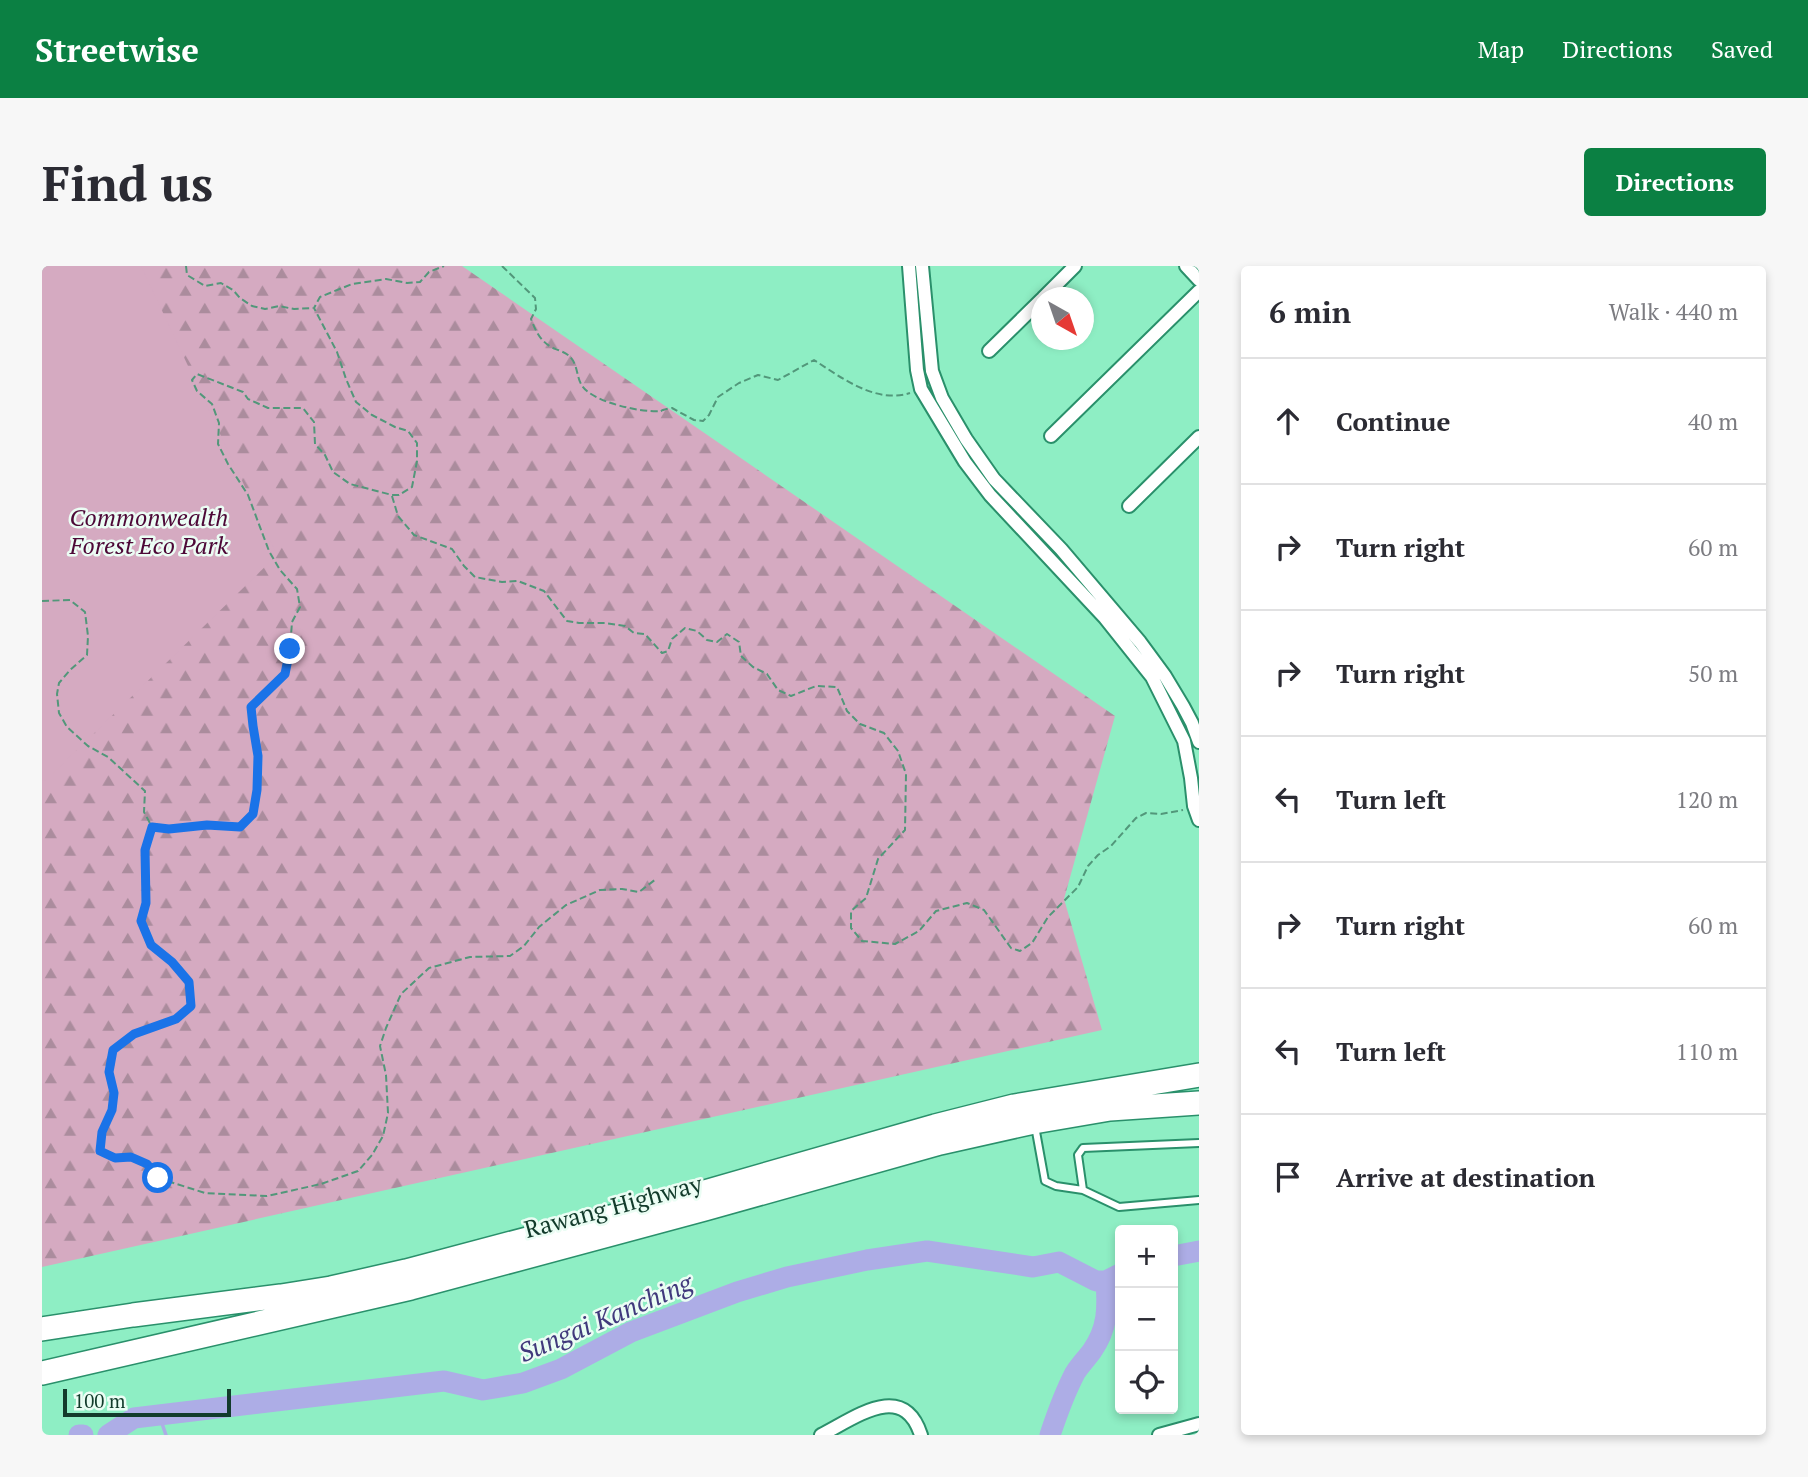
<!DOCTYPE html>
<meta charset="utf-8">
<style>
body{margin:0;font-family:"PT Serif",serif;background:#f7f7f7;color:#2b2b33}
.controls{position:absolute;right:21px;bottom:21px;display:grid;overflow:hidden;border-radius:7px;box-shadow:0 4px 10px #0003}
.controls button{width:63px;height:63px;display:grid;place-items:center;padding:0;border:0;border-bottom:2px solid #e1e1e2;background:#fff;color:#2b2b33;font:35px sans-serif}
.compass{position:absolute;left:989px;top:21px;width:63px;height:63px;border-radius:50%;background:#fff;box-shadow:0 4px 10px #0003;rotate:140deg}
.scale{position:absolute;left:21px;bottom:18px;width:168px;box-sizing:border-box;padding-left:7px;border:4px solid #123b2b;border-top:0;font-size:19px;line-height:24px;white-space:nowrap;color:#123b2b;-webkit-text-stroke:5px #ebfdf4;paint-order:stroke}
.stop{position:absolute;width:21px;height:21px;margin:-16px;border:5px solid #1a73e8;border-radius:50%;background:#fff}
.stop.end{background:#1a73e8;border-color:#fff;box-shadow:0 2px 7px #0008}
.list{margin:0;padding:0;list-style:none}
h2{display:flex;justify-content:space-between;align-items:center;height:91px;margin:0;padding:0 28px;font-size:30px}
h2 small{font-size:23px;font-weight:400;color:#7c7c81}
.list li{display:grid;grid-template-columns:46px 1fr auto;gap:21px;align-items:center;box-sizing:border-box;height:126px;padding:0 28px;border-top:2px solid #e1e1e2}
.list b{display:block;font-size:26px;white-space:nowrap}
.list em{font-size:23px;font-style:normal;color:#7c7c81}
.icon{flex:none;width:38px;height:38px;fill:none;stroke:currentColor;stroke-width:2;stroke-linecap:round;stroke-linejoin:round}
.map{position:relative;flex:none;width:1157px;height:1169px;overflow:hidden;border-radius:7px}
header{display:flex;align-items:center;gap:42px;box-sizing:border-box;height:98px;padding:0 35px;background:#0b8043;color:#fff}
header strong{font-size:33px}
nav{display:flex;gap:38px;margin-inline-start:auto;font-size:24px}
.intro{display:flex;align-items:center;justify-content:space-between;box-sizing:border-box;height:168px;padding:0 42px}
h1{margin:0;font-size:49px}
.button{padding:18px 32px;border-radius:7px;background:#0b8043;color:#fff;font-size:24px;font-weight:700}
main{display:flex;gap:42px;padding:0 42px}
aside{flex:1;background:#fff;border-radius:7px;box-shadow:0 4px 10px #0003}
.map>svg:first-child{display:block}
.forest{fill:url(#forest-firs)}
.green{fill:#d5aac1}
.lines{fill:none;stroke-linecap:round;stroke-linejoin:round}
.stream{stroke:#adade6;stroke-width:3.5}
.river{stroke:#adade6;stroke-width:21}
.lane-casing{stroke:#2a906b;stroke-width:10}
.street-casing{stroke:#2a906b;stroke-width:16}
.highway-casing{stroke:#2a906b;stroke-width:26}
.path{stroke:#52977a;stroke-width:2;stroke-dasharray:7 3.5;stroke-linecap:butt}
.lane{stroke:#fff;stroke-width:6}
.street{stroke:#fff;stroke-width:12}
.highway{stroke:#fff;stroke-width:23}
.route{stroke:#1a73e8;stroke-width:9}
.labels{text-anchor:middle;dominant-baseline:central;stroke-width:5;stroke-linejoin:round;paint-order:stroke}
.park-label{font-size:24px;font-style:italic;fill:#4d0837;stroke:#ebfdf4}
.street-label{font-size:24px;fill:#123b2b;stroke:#ebfdf4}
.water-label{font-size:26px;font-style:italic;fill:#40397c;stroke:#ebfdf4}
</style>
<header>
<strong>Streetwise</strong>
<nav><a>Map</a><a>Directions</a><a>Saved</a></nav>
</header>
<div class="intro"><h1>Find us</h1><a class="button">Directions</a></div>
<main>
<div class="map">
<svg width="1157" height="1169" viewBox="0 0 1157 1169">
<defs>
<pattern id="forest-firs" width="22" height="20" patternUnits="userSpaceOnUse" patternTransform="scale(1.75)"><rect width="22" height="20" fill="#d5aac1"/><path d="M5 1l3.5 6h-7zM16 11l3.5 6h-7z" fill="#ab8c9d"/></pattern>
</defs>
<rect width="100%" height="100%" fill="#8eeec4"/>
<path class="forest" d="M 0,0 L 420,0 L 1073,450 L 1022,633 L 1060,764 L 0,1001 Z"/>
<path class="green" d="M 0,0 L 99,0 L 235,289 L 4,514 L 0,515 Z"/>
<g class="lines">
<path class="stream" d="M 117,1149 L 124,1169"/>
<path class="river" d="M 1131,990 L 1157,985
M 37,1169 L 41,1169
M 66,1169 L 92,1152 L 117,1149 L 402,1115 L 441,1124 L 481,1117 L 519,1103 L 589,1066 L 695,1026 L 745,1011 L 825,994 L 885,985 L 991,1001 L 1017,996 L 1054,1015 L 1064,1015 L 1078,1008
M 1008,1169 C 1015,1148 1023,1126 1033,1107 C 1038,1099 1045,1092 1050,1085 C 1066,1062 1066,1042 1064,1015"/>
<g class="lane-casing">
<path id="lane" d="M 993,860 L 1003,915 L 1014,920 L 1041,924 L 1077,941 L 1157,934
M 1041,924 L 1036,889 L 1041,882 L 1157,877"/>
</g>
<g class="street-casing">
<path id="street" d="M 867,0 L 875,104 L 879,123 L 923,196 L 948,229 L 1063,352 L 1110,411 L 1142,475 L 1149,512 L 1152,540 L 1157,554
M 880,0 L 890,105 L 900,132 L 924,173 L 952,213 L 1019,283 L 1098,376 L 1123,410 L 1141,440 L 1150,457 L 1157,476
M 1144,0 L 1157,14
M 1001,32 L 1033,0
M 947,85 L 1000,33
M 1009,170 L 1157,25
M 1087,240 L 1157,171
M 779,1169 C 813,1152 861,1114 879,1169
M 1117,1169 L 1157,1158"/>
</g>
<g class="highway-casing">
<path id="highway" d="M 0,1063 L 91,1049 L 239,1030 L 289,1022 L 364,1005 L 659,927 L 893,860 L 972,840 L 1157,809
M 0,1107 L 369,1022 L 663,943 L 898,877 L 992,856 L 1068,843 L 1157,837"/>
</g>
<path class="path" d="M 144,0 L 145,9 L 163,20 L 179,17 L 191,24 L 198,32 L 210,40 L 223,43 L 237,40 L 252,43 L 271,42
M 460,0 L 493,32 L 494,43 L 489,53 C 494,66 499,76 511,82 C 516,84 522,86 526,89 C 536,97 534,109 539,118 C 548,136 600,147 619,145 C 620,144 629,142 630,142 L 652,154 L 661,155 L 667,149 L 676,131 L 697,117 L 716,109 L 736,114 L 772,94 C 800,112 834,138 868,127
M 350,230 L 356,250 L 372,269 L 410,283 L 422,300 L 433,311 L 460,316 L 476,315 L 502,325 L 525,355 L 537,357 L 563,357 L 583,360 L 592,367 L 603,368 L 620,387 L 626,385 L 630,373 L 643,362 L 655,365 L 665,374 L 675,376 L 685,368 L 697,376 L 699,390 L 711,401 L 725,408 L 736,424 L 749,430 L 774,420 L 795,421 L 805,445 L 818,458 L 842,467 L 856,485 L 864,508 L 863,564 L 836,593 L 824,632 L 809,645 L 809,662 L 820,675 L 853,678 L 877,665 L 894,645 L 925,637 L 942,644 L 969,682 L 978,685 L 990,677 L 1006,651 L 1036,621 L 1046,600 L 1056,589 L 1069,580 L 1094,552 L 1104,547 L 1119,548 L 1141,544
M 0,335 L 28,334 L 43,346 L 46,370 L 45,389 L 28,404 L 17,417 L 15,428 L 17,447 L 25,461 L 46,480 L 66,491 L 103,525 L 102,546 L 110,561 L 126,563 L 165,559 L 198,561 L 211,548 L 215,524 L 217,490 L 211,460 L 210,441 L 243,408 L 248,383 L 250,356 L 258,341 L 255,323 L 238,304 L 227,285 L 206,229 L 186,198 L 176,178 L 177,157 L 170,138 L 155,125 L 150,114 L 155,108 L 201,126 L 206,133 L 226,142 L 261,142 L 272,156 L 273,178 L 283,189 L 291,206 L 308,218 L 350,229 L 357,229 L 370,221 L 375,195 L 375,177 L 366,165 L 353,161 L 330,149 L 314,136 L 304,113 L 295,86 L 272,42 L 278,31 L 310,18 L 344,13 L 365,17 L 378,16 L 387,6 L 402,0
M 110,561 L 103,584 L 104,637 L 99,655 L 109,679 L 130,696 L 147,716 L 149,741 L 134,753 L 92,768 L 71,784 L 67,806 L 72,827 L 70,844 L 60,866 L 58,885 L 73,892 L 89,891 L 105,898 L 116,912 L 163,927 L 225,930 L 279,918 L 316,905 L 330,889 L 341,870 L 346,847 L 344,809 L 338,780 L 344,762 L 359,728 L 387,702 L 428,691 L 468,690 L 482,680 L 497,661 L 524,639 L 558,624 L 580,623 L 597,626 L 614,613"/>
<use href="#lane" class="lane"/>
<use href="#street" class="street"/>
<use href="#highway" class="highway"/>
</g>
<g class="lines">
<path class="route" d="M 116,912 L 105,898 L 89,891 L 73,892 L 58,885 L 60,866 L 70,844 L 72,827 L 67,806 L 71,784 L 92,768 L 134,753 L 149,740 L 147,716 L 130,696 L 109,679 L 99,655 L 104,637 L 103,584 L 110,561 L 127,563 L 165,559 L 198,561 L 211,548 L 215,524 L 216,490 L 211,460 L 209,441 L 243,408 L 248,383"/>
</g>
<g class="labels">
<g class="park-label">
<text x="107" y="251">Commonwealth<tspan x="107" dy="28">Forest Eco Park</tspan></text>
</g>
<g class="street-label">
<text transform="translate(571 940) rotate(-15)">Rawang Highway</text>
</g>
<g class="water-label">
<text transform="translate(563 1051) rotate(-23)">Sungai Kanching</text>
</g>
</g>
</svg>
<div class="controls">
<button>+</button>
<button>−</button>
<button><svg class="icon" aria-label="locate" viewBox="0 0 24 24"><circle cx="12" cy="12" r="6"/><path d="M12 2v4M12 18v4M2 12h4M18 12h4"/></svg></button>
</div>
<svg class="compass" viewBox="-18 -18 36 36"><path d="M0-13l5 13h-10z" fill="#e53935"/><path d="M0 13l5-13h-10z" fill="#7c7c81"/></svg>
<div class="scale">100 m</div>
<div class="stop" style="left:116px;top:912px"></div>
<div class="stop end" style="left:248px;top:383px"></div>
</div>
<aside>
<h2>6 min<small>Walk · 440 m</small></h2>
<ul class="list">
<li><svg class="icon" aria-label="ahead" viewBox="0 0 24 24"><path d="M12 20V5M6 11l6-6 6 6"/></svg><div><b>Continue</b></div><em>40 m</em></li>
<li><svg class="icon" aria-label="right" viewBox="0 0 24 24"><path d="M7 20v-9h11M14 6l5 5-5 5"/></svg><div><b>Turn right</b></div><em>60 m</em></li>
<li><svg class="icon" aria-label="right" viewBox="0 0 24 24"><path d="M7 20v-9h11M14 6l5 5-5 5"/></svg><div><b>Turn right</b></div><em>50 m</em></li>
<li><svg class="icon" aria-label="left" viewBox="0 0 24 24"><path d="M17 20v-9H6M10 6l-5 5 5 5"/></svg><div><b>Turn left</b></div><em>120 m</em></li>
<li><svg class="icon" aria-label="right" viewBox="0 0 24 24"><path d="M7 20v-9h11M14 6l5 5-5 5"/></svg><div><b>Turn right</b></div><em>60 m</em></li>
<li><svg class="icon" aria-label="left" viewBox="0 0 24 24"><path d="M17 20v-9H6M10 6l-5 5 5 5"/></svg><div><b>Turn left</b></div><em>110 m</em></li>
<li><svg class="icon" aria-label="arrive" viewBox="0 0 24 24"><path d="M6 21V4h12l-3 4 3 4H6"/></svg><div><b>Arrive at destination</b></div></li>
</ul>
</aside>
</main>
